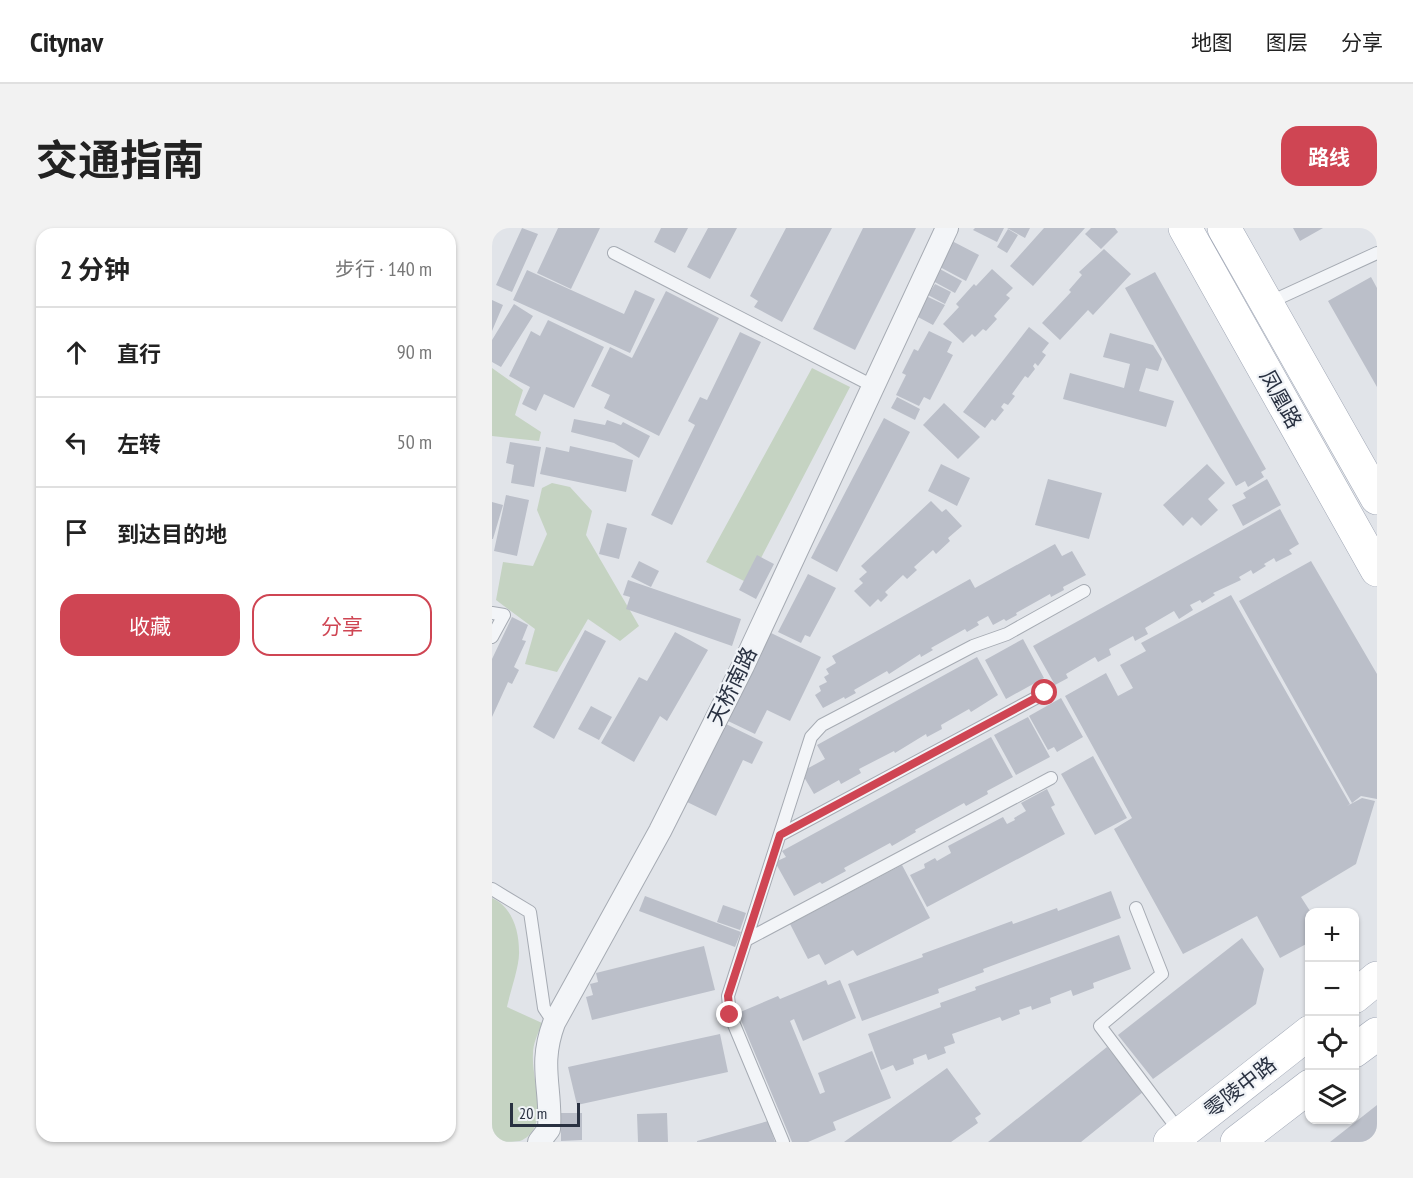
<!DOCTYPE html>
<html lang="zh">
<meta charset="utf-8">
<style>
body{margin:0;font-family:"PT Sans Narrow","Noto Sans SC",sans-serif;background:#f2f2f2;color:#222}
.controls{position:absolute;right:18px;bottom:18px;display:grid;overflow:hidden;border-radius:12px;box-shadow:0 2px 4px #0004}
.controls button{width:54px;height:54px;display:grid;place-items:center;padding:0;border:0;border-bottom:2px solid #e0e0e0;background:#fff;color:#222;font:30px sans-serif}
.scale{position:absolute;left:18px;bottom:15px;width:70px;box-sizing:border-box;padding-left:6px;border:3px solid #293141;border-top:0;font-size:16px;line-height:21px;white-space:nowrap;color:#293141;-webkit-text-stroke:4px #f0f3f7;paint-order:stroke}
.stop{position:absolute;width:18px;height:18px;margin:-14px;border:4px solid #cf4553;border-radius:50%;background:#fff}
.stop.end{background:#cf4553;border-color:#fff;box-shadow:0 2px 6px #0008}
.list{margin:0;padding:0;list-style:none}
h2{display:flex;justify-content:space-between;align-items:center;height:78px;margin:0;padding:0 24px;font-size:26px}
h2 small{font-size:20px;font-weight:400;color:#767676}
.list li{display:grid;grid-template-columns:39px 1fr auto;gap:18px;align-items:center;box-sizing:border-box;height:90px;padding:0 24px;border-top:2px solid #e0e0e0}
.list b{display:block;font-size:22px;white-space:nowrap}
.list em{font-size:20px;font-style:normal;color:#767676}
.actions{display:flex;gap:12px;padding:18px 24px}
.actions a{flex:1;padding:14px 0;border:2px solid #cf4553;border-radius:18px;text-align:center;font-size:21px;color:#cf4553}
.actions .main{background:#cf4553;color:#fff}
.icon{flex:none;width:33px;height:33px;fill:none;stroke:currentColor;stroke-width:2;stroke-linecap:round;stroke-linejoin:round}
.map{position:relative;flex:none;width:885px;height:914px;overflow:hidden;border-radius:18px}
header{display:flex;align-items:center;gap:36px;box-sizing:border-box;height:84px;padding:0 30px;background:#fff;border-bottom:2px solid #e0e0e0}
header strong{font-size:28px}
nav{display:flex;gap:33px;margin-inline-start:auto;font-size:21px}
.intro{display:flex;align-items:center;justify-content:space-between;box-sizing:border-box;height:144px;padding:0 36px}
h1{margin:0;font-size:42px}
.button{padding:15px 27px;border-radius:18px;background:#cf4553;color:#fff;font-size:21px;font-weight:700}
main{display:flex;gap:36px;padding:0 36px}
aside{flex:1;background:#fff;border-radius:18px;box-shadow:0 2px 4px #0004}
.map>svg:first-child{display:block}
.green{fill:#c5d3c2}
.building{fill:#bbbfc9}
.lines{fill:none;stroke-linecap:round;stroke-linejoin:round}
.lane-casing{stroke:#a6abb3;stroke-width:14}
.street-casing{stroke:#a6abb3;stroke-width:24}
.primary-casing{stroke:#a0a7b5;stroke-width:34}
.lane{stroke:#f3f5f8;stroke-width:12}
.street{stroke:#f3f5f8;stroke-width:22}
.primary{stroke:#fff;stroke-width:33}
.route{stroke:#cf4553;stroke-width:8}
.labels{text-anchor:middle;dominant-baseline:central;stroke-width:4.5;stroke-linejoin:round;paint-order:stroke}
.street-label{font-size:21px;fill:#293141;stroke:#f0f3f7}
</style>
<header>
<strong>Citynav</strong>
<nav><a>地图</a><a>图层</a><a>分享</a></nav>
</header>
<div class="intro"><h1>交通指南</h1><a class="button">路线</a></div>
<main>
<aside>
<h2>2 分钟<small>步行 · 140 m</small></h2>
<ul class="list">
<li><svg class="icon" aria-label="ahead" viewBox="0 0 24 24"><path d="M12 20V5M6 11l6-6 6 6"/></svg><div><b>直行</b></div><em>90 m</em></li>
<li><svg class="icon" aria-label="left" viewBox="0 0 24 24"><path d="M17 20v-9H6M10 6l-5 5 5 5"/></svg><div><b>左转</b></div><em>50 m</em></li>
<li><svg class="icon" aria-label="arrive" viewBox="0 0 24 24"><path d="M6 21V4h12l-3 4 3 4H6"/></svg><div><b>到达目的地</b></div></li>
</ul>
<div class="actions"><a class="main">收藏</a><a>分享</a></div>
</aside>
<div class="map">
<svg width="885" height="914" viewBox="0 0 885 914">
<rect width="100%" height="100%" fill="#e1e4e9"/>
<path class="green" d="M 0,140 L 31,162 L 23,187 L 49,204 L 47,213 L 0,208 Z
M 320,140 L 358,159 L 256,355 L 214,334 Z
M 60,255 L 78,259 L 100,283 L 94,307 L 147,398 L 128,413 L 96,391 L 65,444 L 33,436 L 43,401 L 4,372 L 11,334 L 41,338 L 55,306 L 45,282 L 50,260 Z
M 0,670 C 20,679 27,702 27,723 C 28,737 18,764 15,779 L 50,795 C 46,806 41,815 41,826 C 39,852 60,900 28,913 C 20,914 9,914 0,914 Z"/>
<path class="building" d="M 30,0 L 46,6 L 20,64 L 4,57 Z
M 66,0 L 108,0 L 79,61 L 45,45 Z
M 169,0 L 196,0 L 183,25 L 162,14 Z
M 216,0 L 245,0 L 218,51 L 195,39 Z
M 294,0 L 340,0 L 290,94 L 262,79 L 266,73 L 258,68 Z
M 371,0 L 424,0 L 363,122 L 321,101 Z
M 483,0 L 512,0 L 505,14 L 481,2 Z
M 515,0 L 538,0 L 533,10 Z
M 552,0 L 593,0 L 541,58 L 518,38 Z
M 599,0 L 623,0 L 626,4 L 609,21 L 593,6 Z
M 801,0 L 831,0 L 808,13 Z
M 516,1 L 526,7 L 515,25 L 505,19 Z
M 458,12 L 487,27 L 474,53 L 446,38 Z
M 612,21 L 639,46 L 601,87 L 596,82 L 568,112 L 550,95 L 579,64 L 577,62 L 590,47 L 587,44 Z
M 446,40 L 470,53 L 463,65 L 439,52 Z
M 500,41 L 521,60 L 514,67 L 518,70 L 502,88 L 505,91 L 494,103 L 491,101 L 483,109 L 480,106 L 471,115 L 451,96 L 467,79 L 464,76 L 482,56 L 484,58 Z
M 35,42 L 132,86 L 143,62 L 163,71 L 138,125 L 21,72 Z
M 663,44 L 774,241 L 769,244 L 772,249 L 756,259 L 753,253 L 744,258 L 633,60 Z
M 879,49 L 885,60 L 885,159 L 836,73 Z
M 443,56 L 459,64 L 453,76 L 436,67 Z
M 174,63 L 227,90 L 167,208 L 112,180 L 118,167 L 99,158 L 118,119 L 140,130 Z
M 434,68 L 453,77 L 441,97 L 424,88 Z
M 0,72 L 11,77 L 0,103 Z
M 22,76 L 41,88 L 9,139 L 0,134 L 0,112 Z
M 56,92 L 112,119 L 82,180 L 52,166 L 44,183 L 30,176 L 38,159 L 17,148 L 39,103 L 48,108 Z
M 537,99 L 557,115 L 550,124 L 554,127 L 546,138 L 543,135 L 541,138 L 543,141 L 536,150 L 533,148 L 520,166 L 523,168 L 516,177 L 512,175 L 509,179 L 512,182 L 503,193 L 500,191 L 493,200 L 471,184 Z
M 437,103 L 460,114 L 455,124 L 461,127 L 438,172 L 432,169 L 427,178 L 404,167 L 414,147 L 410,145 L 422,121 L 426,123 Z
M 248,104 L 269,114 L 180,297 L 159,287 L 203,197 L 196,193 L 208,169 L 215,172 Z
M 618,105 L 661,117 L 670,131 L 666,143 L 654,140 L 647,163 L 682,173 L 674,199 L 571,171 L 578,145 L 632,160 L 638,136 L 611,129 Z
M 405,169 L 428,181 L 423,192 L 399,180 Z
M 452,175 L 488,209 L 466,231 L 431,197 Z
M 392,190 L 418,204 L 345,344 L 319,330 Z
M 82,191 L 113,197 L 115,192 L 129,197 L 131,194 L 158,208 L 147,230 L 122,215 L 79,204 Z
M 18,214 L 49,219 L 42,259 L 19,255 L 22,237 L 14,235 Z
M 78,218 L 141,232 L 134,264 L 48,246 L 54,219 L 77,224 Z
M 449,236 L 478,250 L 465,278 L 436,263 Z
M 715,236 L 733,255 L 716,271 L 726,282 L 709,298 L 700,289 L 691,298 L 671,277 Z
M 556,251 L 610,265 L 597,311 L 543,297 Z
M 775,251 L 789,277 L 751,298 L 740,277 L 754,270 L 751,265 Z
M 14,267 L 37,272 L 25,328 L 2,323 Z
M 439,273 L 450,284 L 454,281 L 470,298 L 456,310 L 458,313 L 444,326 L 441,322 L 422,339 L 425,342 L 415,351 L 411,347 L 393,364 L 396,367 L 389,374 L 386,371 L 378,379 L 362,363 L 371,355 L 367,351 L 375,344 L 369,338 Z
M 0,274 L 11,277 L 1,311 L 0,311 Z
M 788,281 L 807,316 L 797,322 L 800,326 L 784,334 L 782,330 L 772,336 L 774,338 L 761,346 L 759,342 L 747,349 L 749,352 L 721,365 L 723,367 L 710,375 L 708,372 L 698,377 L 701,382 L 687,391 L 682,383 L 653,400 L 656,406 L 643,413 L 641,408 L 617,421 L 619,427 L 606,434 L 603,429 L 574,446 L 576,450 L 563,457 L 541,418 Z
M 115,295 L 135,300 L 127,331 L 107,326 Z
M 563,316 L 570,328 L 580,323 L 594,347 L 571,359 L 572,362 L 559,369 L 558,366 L 524,385 L 525,387 L 514,393 L 512,391 L 501,397 L 496,388 L 485,394 L 487,397 L 475,404 L 473,401 L 439,420 L 441,422 L 429,429 L 428,426 L 397,446 L 395,443 L 362,462 L 364,465 L 353,471 L 352,469 L 331,480 L 323,467 L 329,463 L 327,458 L 335,454 L 332,449 L 337,446 L 334,441 L 344,435 L 340,428 L 478,351 L 483,360 Z
M 265,327 L 282,336 L 264,371 L 247,362 Z
M 147,333 L 167,343 L 159,359 L 139,349 Z
M 819,333 L 885,446 L 885,571 L 869,568 L 860,575 L 747,373 Z
M 316,346 L 344,360 L 318,409 L 313,407 L 309,415 L 286,404 Z
M 136,352 L 249,391 L 240,418 L 134,381 L 138,369 L 131,367 Z
M 739,367 L 858,576 L 855,578 L 870,570 L 883,573 L 864,636 L 809,669 L 818,683 L 818,714 L 788,730 L 765,688 L 691,726 L 622,601 L 640,590 L 573,468 L 614,445 L 626,468 L 641,460 L 628,437 L 654,423 L 649,415 Z
M 20,389 L 36,397 L 30,412 L 34,413 L 22,439 L 27,442 L 20,456 L 16,454 L 0,489 L 0,431 Z
M 93,402 L 114,413 L 62,511 L 41,499 Z
M 183,404 L 216,422 L 175,493 L 168,488 L 142,534 L 109,515 L 147,449 L 155,453 Z
M 279,405 L 329,429 L 298,493 L 275,482 L 263,506 L 236,493 Z
M 531,411 L 552,450 L 514,471 L 493,432 Z
M 485,429 L 506,467 L 479,484 L 477,481 L 449,497 L 450,501 L 435,509 L 434,506 L 403,525 L 402,523 L 367,541 L 369,545 L 349,556 L 347,552 L 322,566 L 309,544 L 333,531 L 325,517 Z
M 569,470 L 591,509 L 565,524 L 562,519 L 556,522 L 537,488 Z
M 99,478 L 120,489 L 107,512 L 86,501 Z
M 536,489 L 558,529 L 524,547 L 502,507 Z
M 232,495 L 271,514 L 260,536 L 251,532 L 224,588 L 193,573 Z
M 499,509 L 521,549 L 495,563 L 496,566 L 474,578 L 472,575 L 423,602 L 424,604 L 400,618 L 398,615 L 352,640 L 354,643 L 330,656 L 328,654 L 302,668 L 283,634 L 294,629 L 290,623 Z
M 601,528 L 635,590 L 603,607 L 569,546 Z
M 555,561 L 563,577 L 559,579 L 573,606 L 435,679 L 418,647 L 433,640 L 432,636 L 443,630 L 445,633 L 459,625 L 456,618 L 511,589 L 515,596 L 523,592 L 522,590 L 534,583 L 529,575 Z
M 410,637 L 438,690 L 365,728 L 361,722 L 333,737 L 327,726 L 316,731 L 298,696 Z
M 619,663 L 629,690 L 491,741 L 492,744 L 446,761 L 447,765 L 370,793 L 356,756 L 431,729 L 430,726 L 520,693 L 521,696 L 565,680 L 566,683 Z
M 153,668 L 249,704 L 243,719 L 147,683 Z
M 231,677 L 254,685 L 248,702 L 225,694 Z
M 627,707 L 639,741 L 601,755 L 602,760 L 581,768 L 579,762 L 558,770 L 559,775 L 540,782 L 539,778 L 527,782 L 528,786 L 510,793 L 508,789 L 460,806 L 463,815 L 452,819 L 454,825 L 436,832 L 434,826 L 421,831 L 422,836 L 404,843 L 401,837 L 389,842 L 376,806 L 449,779 L 448,775 L 484,762 L 483,759 Z
M 750,710 L 772,741 L 764,776 L 661,851 L 626,807 Z
M 212,718 L 223,762 L 100,792 L 94,769 L 101,767 L 98,756 L 106,754 L 104,745 Z
M 334,752 L 336,757 L 348,752 L 364,790 L 311,813 L 302,791 L 298,793 L 328,866 L 333,864 L 326,845 L 380,823 L 399,870 L 341,894 L 344,902 L 316,914 L 300,914 L 246,785 L 286,768 L 288,771 Z
M 228,806 L 236,844 L 85,877 L 76,839 Z
M 615,819 L 651,864 L 589,914 L 496,914 Z
M 455,840 L 489,886 L 483,890 L 486,895 L 459,914 L 352,914 Z
M 885,877 L 885,914 L 838,914 Z
M 69,885 L 90,885 L 90,912 L 69,913 Z
M 175,885 L 176,914 L 146,914 L 145,886 Z
M 276,893 L 283,914 L 205,914 L 205,913 Z"/>
<g class="lines">
<g class="lane-casing">
<path id="lane" d="M 122,25 L 381,158
M 776,75 L 885,25
M 0,385 L 12,387 L 0,409
M 288,607 L 553,465
M 0,661 L 38,684 L 52,780 L 62,795
M 644,680 L 670,746 L 608,798 L 688,904
M 254,712 L 559,550
M 291,914 L 238,787 L 236,768 L 319,509 L 330,497 L 481,418 L 515,406 L 592,363"/>
</g>
<g class="street-casing">
<path id="street" d="M 47,914 L 57,901 C 60,860 46,838 62,795 L 168,603 L 251,438 L 455,0"/>
</g>
<g class="primary-casing">
<path id="primary" d="M 693,0 L 885,342
M 732,0 L 885,270
M 862,769 L 885,750
M 862,823 L 885,806
M 678,914 L 818,804
M 745,914 L 818,858"/>
</g>
<use href="#lane" class="lane"/>
<use href="#street" class="street"/>
<use href="#primary" class="primary"/>
</g>
<g class="lines">
<path class="route" d="M 238,787 L 236,768 L 288,607 L 553,465"/>
</g>
<g class="labels">
<g class="street-label">
<text transform="translate(789 171) rotate(61)">凤凰路</text>
<text transform="translate(240 458) rotate(-64)">天桥南路</text>
<text transform="translate(748 859) rotate(-38)">零陵中路</text>
</g>
</g>
</svg>
<div class="controls">
<button>+</button>
<button>−</button>
<button><svg class="icon" aria-label="locate" viewBox="0 0 24 24"><circle cx="12" cy="12" r="6"/><path d="M12 2v4M12 18v4M2 12h4M18 12h4"/></svg></button>
<button><svg class="icon" aria-label="layers" viewBox="0 0 24 24"><path d="M12 4l9 5-9 5-9-5zM3 14l9 5 9-5"/></svg></button>
</div>
<div class="scale">20 m</div>
<div class="stop" style="left:553px;top:465px"></div>
<div class="stop end" style="left:238px;top:787px"></div>
</div>
</main>
